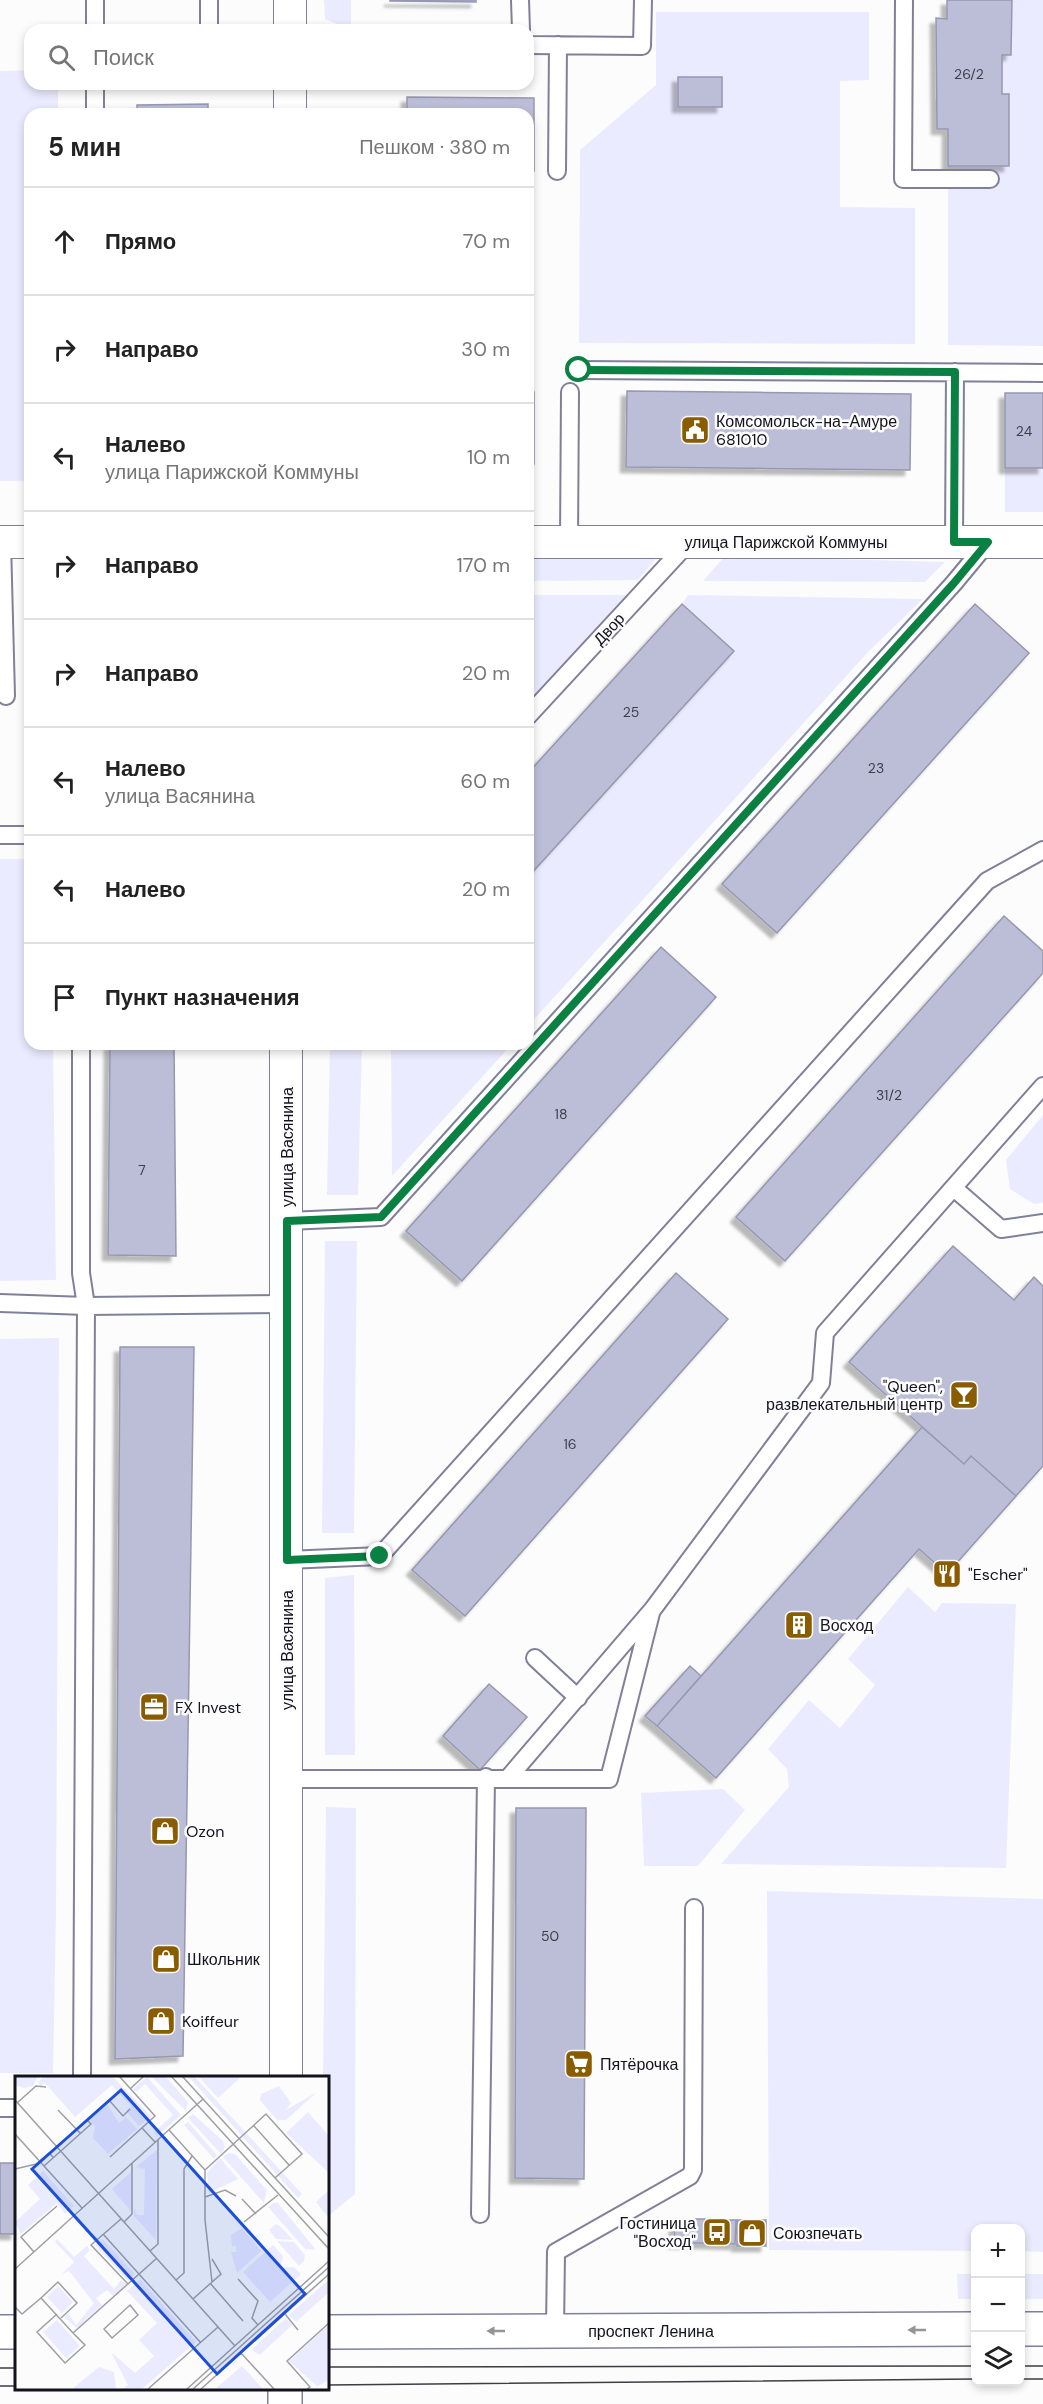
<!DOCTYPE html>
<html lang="ru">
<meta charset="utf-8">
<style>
body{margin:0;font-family:"DM Sans",sans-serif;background:#f2f2f2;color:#222}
.controls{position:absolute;right:18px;bottom:18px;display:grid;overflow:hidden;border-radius:12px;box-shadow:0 3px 9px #0003}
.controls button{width:54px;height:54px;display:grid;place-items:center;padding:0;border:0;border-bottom:2px solid #e0e0e0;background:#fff;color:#222;font:30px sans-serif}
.stop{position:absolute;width:18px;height:18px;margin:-14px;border:4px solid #0b8043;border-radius:50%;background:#fff}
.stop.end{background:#0b8043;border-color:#fff;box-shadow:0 2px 6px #0008}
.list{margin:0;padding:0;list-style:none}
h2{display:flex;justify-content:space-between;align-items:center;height:78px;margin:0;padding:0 24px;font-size:26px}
h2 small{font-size:20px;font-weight:400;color:#767676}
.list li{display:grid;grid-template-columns:39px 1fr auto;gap:18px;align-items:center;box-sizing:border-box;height:108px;padding:0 24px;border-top:2px solid #e0e0e0}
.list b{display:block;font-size:22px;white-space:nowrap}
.list p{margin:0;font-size:20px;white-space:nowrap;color:#767676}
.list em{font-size:20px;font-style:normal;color:#767676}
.icon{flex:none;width:33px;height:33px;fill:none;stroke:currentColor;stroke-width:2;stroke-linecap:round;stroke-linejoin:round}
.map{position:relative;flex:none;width:1043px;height:2404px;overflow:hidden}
.search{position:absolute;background:#fff;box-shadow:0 3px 9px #0003;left:24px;top:24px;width:510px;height:66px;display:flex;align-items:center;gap:15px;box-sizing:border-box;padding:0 21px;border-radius:18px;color:#767676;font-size:22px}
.panel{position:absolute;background:#fff;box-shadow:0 3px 9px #0003;left:24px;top:108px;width:510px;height:942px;border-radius:18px}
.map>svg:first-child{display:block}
.green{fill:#ebebff;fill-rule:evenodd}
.building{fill:#bcbdd7;stroke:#9797b1;stroke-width:1.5;filter:url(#shadow)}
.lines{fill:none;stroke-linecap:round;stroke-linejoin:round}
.service-casing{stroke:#808099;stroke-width:20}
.minor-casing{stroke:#808099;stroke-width:34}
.trunk-casing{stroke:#808099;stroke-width:36}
.service{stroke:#fff;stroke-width:16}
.minor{stroke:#fff;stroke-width:32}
.trunk{stroke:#fff;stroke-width:33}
.tram{stroke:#3d3d45;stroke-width:1.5}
.oneway{fill:#959599}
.route{stroke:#0b8043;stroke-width:8}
.labels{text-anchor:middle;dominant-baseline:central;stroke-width:5;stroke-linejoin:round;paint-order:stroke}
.number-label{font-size:14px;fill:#3d3e4c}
.poi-label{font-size:16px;fill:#13131d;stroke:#fcfcfc;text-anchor:start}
.street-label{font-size:16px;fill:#13131d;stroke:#fcfcfc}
.inset-road{fill:none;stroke:#9f9fa3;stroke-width:1.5}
.view{fill:#1d4ed8;fill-opacity:0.15;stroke:#1d4ed8;stroke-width:3}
.inset-edge{fill:none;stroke:#13131d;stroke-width:3}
</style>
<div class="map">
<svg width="1043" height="2404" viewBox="0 0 1043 2404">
<defs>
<filter id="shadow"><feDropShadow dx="-5.5" dy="5.5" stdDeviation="1.5" flood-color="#0004"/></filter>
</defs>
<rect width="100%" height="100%" fill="#fcfcfc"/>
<path class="green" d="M 324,0 L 351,0 L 351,30 L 325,19 Z
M 1012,0 L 1043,0 L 1043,346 L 948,345 L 948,166 L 1009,166 L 1009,94 L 1002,94 L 1002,55 L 1011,54 Z
M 656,12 L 869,12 L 869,80 L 840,81 L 840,207 L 915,208 L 915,344 L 579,343 L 580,150 L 656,85 ZM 678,77 L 722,77 L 722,107 L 678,107 Z
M 30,70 L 30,84 L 58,84 L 58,114 L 30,114 L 30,481 L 0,481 L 0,71 Z
M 1005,468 L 1043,468 L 1043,512 L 1005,512 Z
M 660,554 L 638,580 L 528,581 L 528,555 Z
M 725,556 L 945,562 L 925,582 L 703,581 Z
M 528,595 L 626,595 L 528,702 Z
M 688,595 L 923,599 L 869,651 L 528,1026 L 528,877 L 734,651 L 682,604 Z
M 0,859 L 30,859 L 30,1044 L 53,1044 L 56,1280 L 0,1281 Z
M 330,1044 L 362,1044 L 358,1195 L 327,1195 Z
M 391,1044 L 512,1044 L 392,1176 Z
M 1043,1115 L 1043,1203 L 1034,1204 L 1010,1189 L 1006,1160 Z
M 325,1241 L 357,1241 L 354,1533 L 322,1533 Z
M 59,1338 L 56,1915 L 53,2073 L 0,2073 L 0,1339 Z
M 354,1575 L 355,1755 L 325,1755 L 325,1578 Z
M 908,1587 L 935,1612 L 942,1603 L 1016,1604 L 1006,1868 L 721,1864 L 789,1787 L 787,1769 L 768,1749 L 809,1700 L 840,1728 L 875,1685 L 848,1659 Z
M 723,1789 L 745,1810 L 698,1866 L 644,1866 L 641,1793 Z
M 326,1807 L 356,1808 L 355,2194 L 327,2217 L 327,2077 L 323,2077 Z
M 767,1891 L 1043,1899 L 1043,2252 L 1021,2251 L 1020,2228 L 976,2228 L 975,2251 L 769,2250 Z
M 957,2274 L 975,2274 L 975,2299 L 958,2299 Z
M 1021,2274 L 1043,2274 L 1043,2299 L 1021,2299 Z"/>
<path class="building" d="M 390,0 L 476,0 L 476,2 L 390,1 Z
M 947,0 L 1012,0 L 1011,55 L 1002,55 L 1002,94 L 1009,94 L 1009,166 L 948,166 L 948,129 L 937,129 L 936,18 L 947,19 Z
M 678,77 L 722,77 L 722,107 L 678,107 Z
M 407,97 L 534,98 L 534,171 L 528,171 L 528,114 L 407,114 Z
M 208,104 L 208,114 L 137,114 L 137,105 Z
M 627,391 L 911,394 L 910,470 L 626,467 Z
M 528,392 L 534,392 L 534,464 L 528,464 Z
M 1005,393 L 1043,393 L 1043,468 L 1005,468 Z
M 682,604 L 734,651 L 528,877 L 528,773 Z
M 975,604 L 1029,653 L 777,933 L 722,884 Z
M 1004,916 L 1043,951 L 1043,973 L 785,1261 L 736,1217 Z
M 661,947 L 716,997 L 462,1281 L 406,1231 Z
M 110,1044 L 174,1044 L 176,1256 L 108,1255 Z
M 953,1246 L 1014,1300 L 1034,1277 L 1043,1286 L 1043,1466 L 1016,1496 L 971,1456 L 964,1464 L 849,1362 Z
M 676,1273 L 728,1319 L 465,1616 L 412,1570 Z
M 120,1347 L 194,1347 L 183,2056 L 115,2059 Z
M 922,1427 L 964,1464 L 971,1456 L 1016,1496 L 947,1574 L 919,1549 L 716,1778 L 657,1726 Z
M 690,1666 L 701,1676 L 657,1726 L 645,1716 Z
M 489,1684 L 527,1717 L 480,1770 L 443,1736 Z
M 516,1808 L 586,1808 L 584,2179 L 515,2178 Z
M 0,2163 L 16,2163 L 16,2234 L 0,2234 Z
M 675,2219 L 705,2219 L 705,2243 L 674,2243 Z
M 705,2220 L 736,2220 L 735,2244 L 705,2243 Z
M 737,2220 L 766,2220 L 766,2246 L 737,2246 Z"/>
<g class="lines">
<g class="service-casing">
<path id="service" d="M 520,0 L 521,30
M 904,0 L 903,179 L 990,179
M 95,30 L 95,0
M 209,30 L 209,0
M 528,45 L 642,46 L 643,0
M 95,84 L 95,114
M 557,171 L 558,45
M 579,370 L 1043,373
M 2,542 L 6,696
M 569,542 L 570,392
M 954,542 L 955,372
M 528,716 L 688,543
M 0,835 L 30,835
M 81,1044 L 81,1273 L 86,1306 L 82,2077
M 955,1189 L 1001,1229 L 1043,1223
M 287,1221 L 381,1217 L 954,583 L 988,542
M 0,1303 L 86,1306 L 287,1304
M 287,1560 L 380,1556 L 987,881 L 1043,850
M 535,1658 L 578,1698
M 509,1777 L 653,1609 L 821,1383 L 825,1333 L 1043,1086
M 287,1779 L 609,1779 L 651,1613
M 0,2108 L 16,2108
M 480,2214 L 486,1777
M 555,2331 L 556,2252 L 690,2176 L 693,2170 L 694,1908"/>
</g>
<g class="minor-casing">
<path id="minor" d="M 290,30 L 290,0
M 290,114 L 290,84
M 0,542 L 30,542
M 528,542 L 1043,542
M 286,2077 L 286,1044"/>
</g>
<g class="trunk-casing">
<path id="trunk" d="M 1020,2329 L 1043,2329
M 0,2332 L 16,2332
M 327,2332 L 976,2329
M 285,2388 L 285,2404"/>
</g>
<use href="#service" class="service"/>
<use href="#minor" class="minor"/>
<use href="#trunk" class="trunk"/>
<path class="tram" d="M 1020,2366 L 1043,2366
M 327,2367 L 976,2366
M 0,2368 L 16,2368
M 1020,2379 L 1043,2379
M 327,2385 L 976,2379
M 0,2386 L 16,2386"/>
</g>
<defs><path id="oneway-solid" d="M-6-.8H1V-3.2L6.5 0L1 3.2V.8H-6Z" transform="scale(1.5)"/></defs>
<g class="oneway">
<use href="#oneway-solid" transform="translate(917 2330) rotate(180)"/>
<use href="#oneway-solid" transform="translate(496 2331) rotate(-180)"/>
</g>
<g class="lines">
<path class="route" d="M 380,1556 L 287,1560 L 287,1221 L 381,1217 L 954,583 L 988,542 L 954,542 L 955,372 L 579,370"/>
</g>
<defs>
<g id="civic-square" transform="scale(1.5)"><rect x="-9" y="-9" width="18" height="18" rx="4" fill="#8a5c00" stroke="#fcfcfc"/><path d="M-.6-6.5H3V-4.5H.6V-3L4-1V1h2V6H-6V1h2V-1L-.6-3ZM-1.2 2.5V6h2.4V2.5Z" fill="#fff"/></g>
<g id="bar-square" transform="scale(1.5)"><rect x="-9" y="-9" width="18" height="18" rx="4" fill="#8a5c00" stroke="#fcfcfc"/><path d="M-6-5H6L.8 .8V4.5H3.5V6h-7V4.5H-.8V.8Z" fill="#fff"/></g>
<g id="restaurant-square" transform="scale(1.5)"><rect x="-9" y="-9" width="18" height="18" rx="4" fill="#8a5c00" stroke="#fcfcfc"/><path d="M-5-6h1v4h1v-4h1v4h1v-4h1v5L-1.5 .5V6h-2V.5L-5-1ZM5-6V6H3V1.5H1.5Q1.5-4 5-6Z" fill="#fff"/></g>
<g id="building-square" transform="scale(1.5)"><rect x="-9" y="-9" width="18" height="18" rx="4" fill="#8a5c00" stroke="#fcfcfc"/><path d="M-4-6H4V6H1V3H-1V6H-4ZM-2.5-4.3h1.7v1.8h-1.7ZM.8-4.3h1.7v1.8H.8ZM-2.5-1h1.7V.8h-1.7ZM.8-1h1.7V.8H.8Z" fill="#fff"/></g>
<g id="office-square" transform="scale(1.5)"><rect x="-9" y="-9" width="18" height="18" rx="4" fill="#8a5c00" stroke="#fcfcfc"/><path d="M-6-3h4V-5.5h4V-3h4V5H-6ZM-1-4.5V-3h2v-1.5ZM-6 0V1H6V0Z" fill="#fff"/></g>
<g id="shop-square" transform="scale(1.5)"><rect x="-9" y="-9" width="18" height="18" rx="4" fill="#8a5c00" stroke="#fcfcfc"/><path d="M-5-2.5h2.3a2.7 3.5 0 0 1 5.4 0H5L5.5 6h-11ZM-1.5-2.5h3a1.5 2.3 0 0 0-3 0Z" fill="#fff"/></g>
<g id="supermarket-square" transform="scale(1.5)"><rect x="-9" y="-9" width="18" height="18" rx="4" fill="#8a5c00" stroke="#fcfcfc"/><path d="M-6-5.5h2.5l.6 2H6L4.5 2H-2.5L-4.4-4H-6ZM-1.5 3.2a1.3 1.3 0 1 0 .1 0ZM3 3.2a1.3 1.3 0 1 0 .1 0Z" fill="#fff"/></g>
<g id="bus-square" transform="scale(1.5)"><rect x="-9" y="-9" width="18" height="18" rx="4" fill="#8a5c00" stroke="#fcfcfc"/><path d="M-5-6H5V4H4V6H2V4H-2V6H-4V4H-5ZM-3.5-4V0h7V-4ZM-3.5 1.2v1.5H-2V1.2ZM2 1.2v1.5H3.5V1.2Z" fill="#fff"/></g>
</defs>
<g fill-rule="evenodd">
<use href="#civic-square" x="695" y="430"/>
<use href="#bar-square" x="964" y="1395"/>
<use href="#restaurant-square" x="947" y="1574"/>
<use href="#building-square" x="799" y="1625"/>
<use href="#office-square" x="154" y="1707"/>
<use href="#shop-square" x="165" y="1831"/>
<use href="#shop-square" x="166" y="1959"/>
<use href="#shop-square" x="161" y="2021"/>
<use href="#supermarket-square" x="579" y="2064"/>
<use href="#bus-square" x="717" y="2232"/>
<use href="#shop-square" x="752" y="2233"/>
</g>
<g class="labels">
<g class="number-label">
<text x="969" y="74">26/2</text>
<text x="1024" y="431">24</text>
<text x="631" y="712">25</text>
<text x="876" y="768">23</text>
<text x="889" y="1095">31/2</text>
<text x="561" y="1114">18</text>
<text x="142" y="1170">7</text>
<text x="570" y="1444">16</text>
<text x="550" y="1936">50</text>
</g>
<g class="poi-label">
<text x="716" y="421">Комсомольск-на-Амуре<tspan x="716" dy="18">681010</tspan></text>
<text x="943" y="1386" text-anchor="end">"Queen",<tspan x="943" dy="18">развлекательный центр</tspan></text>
<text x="968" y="1574">"Escher"</text>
<text x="820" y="1625">Восход</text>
<text x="175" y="1707">FX Invest</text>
<text x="186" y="1831">Ozon</text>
<text x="187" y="1959">Школьник</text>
<text x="182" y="2021">Koiffeur</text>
<text x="600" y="2064">Пятёрочка</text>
<text x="696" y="2223" text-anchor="end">Гостиница<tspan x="696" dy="18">"Восход"</tspan></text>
<text x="773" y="2233">Союзпечать</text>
</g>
<g class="street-label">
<text x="786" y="542">улица Парижской Коммуны</text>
<text transform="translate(609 629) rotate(-47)">Двор</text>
<text transform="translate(287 1147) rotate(-90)">улица Васянина</text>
<text transform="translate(287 1650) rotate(-90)">улица Васянина</text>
<text x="651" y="2331">проспект Ленина</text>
</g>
</g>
<g transform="translate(15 2076)">
<rect width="314" height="314" fill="#fcfcfc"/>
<path d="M 0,0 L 23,0 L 18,10 L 9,12 L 0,9 ZM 29,0 L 97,0 L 136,40 L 124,50 L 111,35 L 116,30 L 97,9 L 60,41 L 30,7 L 26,10 L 23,6 ZM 136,0 L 150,0 L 173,26 L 171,35 ZM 173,0 L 179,0 L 287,118 L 283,122 ZM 183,0 L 227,0 L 203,22 ZM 132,1 L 166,39 L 142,60 L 139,56 L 158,39 L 130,8 L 121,16 L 118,13 ZM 264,10 L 276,27 L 271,34 L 302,16 L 271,44 L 262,44 L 245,24 L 246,18 ZM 92,28 L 104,47 L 111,41 L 122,53 L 93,78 L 78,62 L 80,50 L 74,44 ZM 293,36 L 313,59 L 313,96 L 271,57 ZM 178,38 L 208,65 L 210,71 L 206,78 L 173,42 ZM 173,46 L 202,79 L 199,83 L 169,49 ZM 142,74 L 141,164 L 119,140 L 119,131 L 122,139 L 129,139 L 130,93 L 121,91 ZM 214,77 L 220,78 L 252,114 L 249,127 L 208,81 ZM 205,82 L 223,103 L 194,117 L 192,97 ZM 28,95 L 59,130 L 50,138 L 42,127 L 6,158 L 0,146 L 25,123 L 13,109 ZM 116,96 L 116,135 L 97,113 ZM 313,115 L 313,141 L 301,126 ZM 258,127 L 263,127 L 301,174 L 290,173 L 253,131 ZM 261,148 L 266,151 L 278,164 L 261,163 L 254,154 ZM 227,152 L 246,175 L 222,197 L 216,176 L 221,176 L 221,170 L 217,170 L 216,159 ZM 42,163 L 59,181 L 72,170 L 75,174 L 69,180 L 99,213 L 106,204 L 111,208 L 98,220 L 92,214 L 81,222 L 87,229 L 62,252 L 49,241 L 53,237 L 61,249 L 79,227 L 54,195 L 46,199 L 59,186 L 40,166 ZM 87,163 L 120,198 L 113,205 L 80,169 ZM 262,165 L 279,166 L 290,179 L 289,185 L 284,190 ZM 258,169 L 268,180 L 266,191 L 279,191 L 286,198 L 255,226 L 228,196 ZM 125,203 L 181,266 L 127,313 L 108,313 L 113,309 L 96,276 L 120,297 L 139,280 L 124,264 L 142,247 L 112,215 ZM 312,205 L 313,217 L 281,246 L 274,239 ZM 43,210 L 58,226 L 47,237 L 32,221 ZM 271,242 L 277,249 L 245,279 L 240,276 L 237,273 ZM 42,244 L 65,270 L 51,282 L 28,256 ZM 313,249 L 313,304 L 299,313 L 302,310 L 274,285 ZM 227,290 L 248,313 L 200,313 ZM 84,291 L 99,296 L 101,313 L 57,313 Z" fill="#ebebff"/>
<path class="inset-road" d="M 156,0 L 314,173M 167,0 L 314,161M 115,13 L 129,0M 0,24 L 220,270M 2,27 L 21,10 L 31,11M 43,34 L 65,57M 239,50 L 274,89M 127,52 L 140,66M 154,54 L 190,94 L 190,144 L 197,206M 0,58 L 67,132M 95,81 L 140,40 L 104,0M 29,90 L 76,48 L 72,44 L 94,24 L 108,40 L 115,33M 0,93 L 21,88 L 34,77 L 38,81M 190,94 L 251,38 L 287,78 L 260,102M 190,121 L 210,114 L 221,120M 227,123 L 241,138M 106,143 L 76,169 L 113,208M 109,146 L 117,138 L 117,87M 229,146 L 263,119M 88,158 L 186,267M 135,175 L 143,168 L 143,64M 19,176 L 6,161 L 42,130M 0,193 L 188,23M 223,203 L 243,225 L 237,242 L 243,249M 161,204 L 169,197 L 169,93 L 177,80M 195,207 L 228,245M 26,222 L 43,206 L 62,227 L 46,242M 178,223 L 206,198 L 197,183M 115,229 L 123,239 L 97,262 L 89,253 ZM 0,231 L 7,238 L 26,222 L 58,257 L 142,182M 42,238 L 22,256 L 50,287 L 70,269 L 58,257M 270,238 L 283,254M 226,277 L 259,313M 133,313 L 203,251M 172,313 L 314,185M 178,313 L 314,191M 186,313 L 314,198M 292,313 L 295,311 L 272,285 L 314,247"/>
<path class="view" d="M 106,14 L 290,218 L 202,298 L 17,93 Z"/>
<rect width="314" height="314" class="inset-edge"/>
</g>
</svg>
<div class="controls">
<button>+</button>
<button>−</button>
<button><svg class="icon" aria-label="layers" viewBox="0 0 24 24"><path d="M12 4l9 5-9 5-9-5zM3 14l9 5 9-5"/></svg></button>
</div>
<div class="stop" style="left:579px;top:370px"></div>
<div class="stop end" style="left:380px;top:1556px"></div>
<div class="search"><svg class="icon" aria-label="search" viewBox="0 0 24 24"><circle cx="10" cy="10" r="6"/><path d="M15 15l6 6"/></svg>Поиск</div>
<section class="panel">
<h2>5 мин<small>Пешком · 380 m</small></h2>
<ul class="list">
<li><svg class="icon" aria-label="ahead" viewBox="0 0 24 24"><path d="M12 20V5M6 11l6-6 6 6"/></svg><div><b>Прямо</b></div><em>70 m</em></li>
<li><svg class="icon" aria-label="right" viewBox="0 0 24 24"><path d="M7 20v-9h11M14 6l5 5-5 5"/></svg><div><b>Направо</b></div><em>30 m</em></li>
<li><svg class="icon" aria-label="left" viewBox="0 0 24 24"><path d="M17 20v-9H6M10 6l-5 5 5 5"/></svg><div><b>Налево</b><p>улица Парижской Коммуны</p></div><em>10 m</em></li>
<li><svg class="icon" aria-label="right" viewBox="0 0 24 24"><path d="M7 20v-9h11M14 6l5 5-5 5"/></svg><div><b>Направо</b></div><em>170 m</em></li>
<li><svg class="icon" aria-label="right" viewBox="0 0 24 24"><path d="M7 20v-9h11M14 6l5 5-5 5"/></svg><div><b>Направо</b></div><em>20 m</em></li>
<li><svg class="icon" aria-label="left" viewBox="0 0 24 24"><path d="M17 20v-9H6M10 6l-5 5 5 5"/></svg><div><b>Налево</b><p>улица Васянина</p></div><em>60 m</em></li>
<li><svg class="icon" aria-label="left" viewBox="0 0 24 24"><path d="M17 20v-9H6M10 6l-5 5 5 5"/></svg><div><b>Налево</b></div><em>20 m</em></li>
<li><svg class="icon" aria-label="arrive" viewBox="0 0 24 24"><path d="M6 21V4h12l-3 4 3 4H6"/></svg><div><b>Пункт назначения</b></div></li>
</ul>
</section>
</div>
